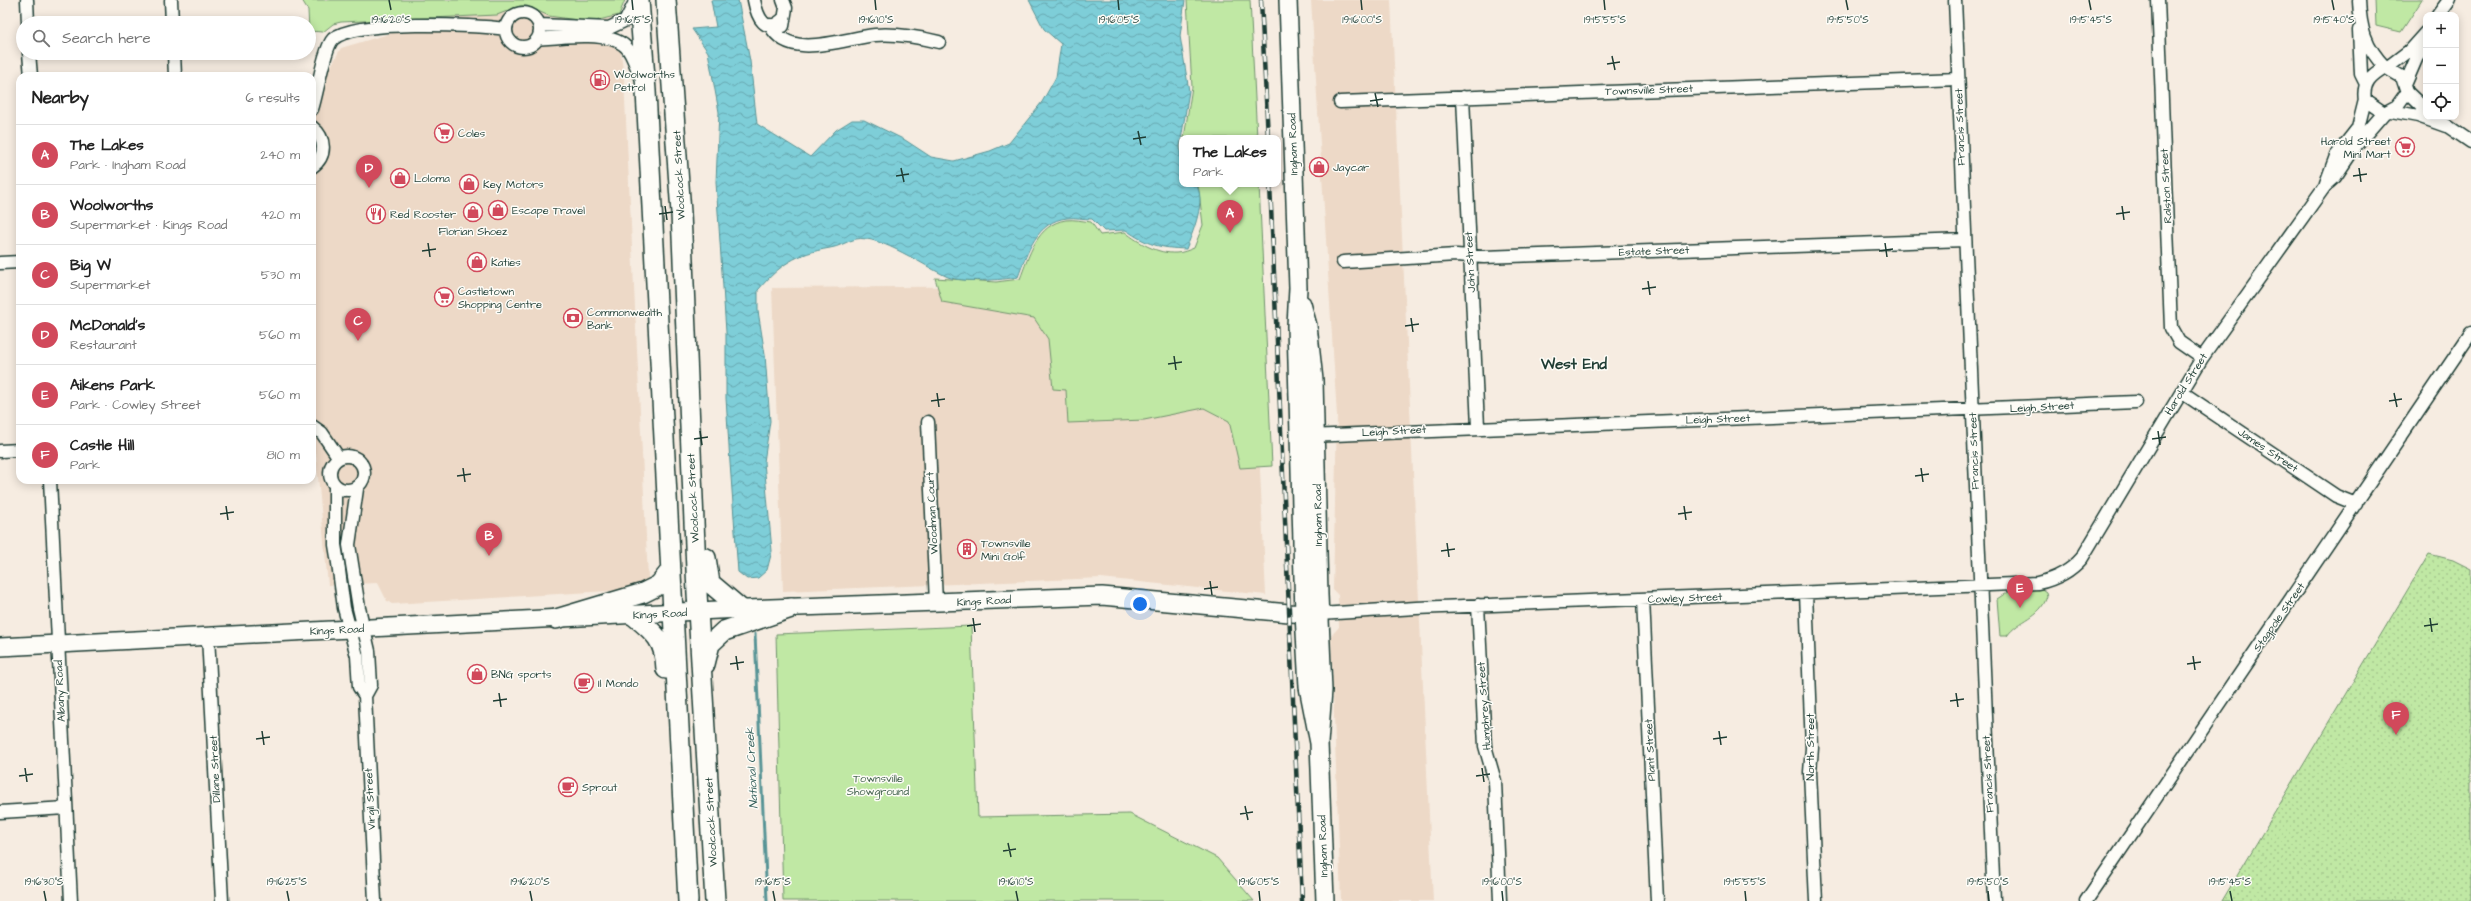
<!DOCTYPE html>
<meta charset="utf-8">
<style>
body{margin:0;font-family:"Architects Daughter",sans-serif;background:#f6f6f6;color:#222}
.controls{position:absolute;right:12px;top:12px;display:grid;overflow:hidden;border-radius:8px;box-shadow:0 2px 10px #0003}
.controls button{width:36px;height:36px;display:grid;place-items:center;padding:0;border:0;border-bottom:1px solid #e0e0e0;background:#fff;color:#222;font:20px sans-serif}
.you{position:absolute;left:1140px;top:604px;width:14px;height:14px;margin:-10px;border:3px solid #fff;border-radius:50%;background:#1a73e8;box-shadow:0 0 0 6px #1a73e833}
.badge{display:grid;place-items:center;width:26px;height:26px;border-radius:50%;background:#d1495b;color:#fff;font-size:13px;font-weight:700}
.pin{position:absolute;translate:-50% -33px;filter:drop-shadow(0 1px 2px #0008)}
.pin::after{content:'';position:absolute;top:21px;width:14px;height:12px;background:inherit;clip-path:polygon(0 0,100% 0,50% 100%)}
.popup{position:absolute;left:1179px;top:135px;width:102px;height:52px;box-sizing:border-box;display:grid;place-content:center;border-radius:8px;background:#fff;filter:drop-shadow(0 1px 3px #0005);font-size:13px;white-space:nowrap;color:#767676}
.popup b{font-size:15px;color:#222}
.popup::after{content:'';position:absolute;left:50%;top:100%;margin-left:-8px;border:8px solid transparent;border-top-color:#fff}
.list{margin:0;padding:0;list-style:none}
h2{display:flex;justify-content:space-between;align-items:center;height:52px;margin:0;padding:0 16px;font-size:17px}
h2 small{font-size:13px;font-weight:400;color:#767676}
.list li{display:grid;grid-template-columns:26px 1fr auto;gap:12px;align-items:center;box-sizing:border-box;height:60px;padding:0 16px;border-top:1px solid #e0e0e0}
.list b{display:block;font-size:15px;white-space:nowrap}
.list p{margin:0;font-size:13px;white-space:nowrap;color:#767676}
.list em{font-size:13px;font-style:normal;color:#767676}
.icon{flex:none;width:22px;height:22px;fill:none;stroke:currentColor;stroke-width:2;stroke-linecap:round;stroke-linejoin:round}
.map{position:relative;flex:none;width:2471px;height:901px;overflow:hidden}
.search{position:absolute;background:#fff;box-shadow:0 2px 10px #0003;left:16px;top:16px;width:300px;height:44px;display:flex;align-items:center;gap:10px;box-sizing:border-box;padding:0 14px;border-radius:22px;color:#767676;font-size:15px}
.panel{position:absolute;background:#fff;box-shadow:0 2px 10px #0003;left:16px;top:72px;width:300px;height:412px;border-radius:12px}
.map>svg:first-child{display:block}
.built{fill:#edd9c7}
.grass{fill:url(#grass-dots);stroke:#70926c}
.park{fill:#c0e8a4;stroke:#70926c}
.water{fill:url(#water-waves);stroke:#589496}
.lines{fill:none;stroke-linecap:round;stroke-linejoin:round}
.stream{stroke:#589496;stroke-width:3}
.street-casing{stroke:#1f3d34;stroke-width:15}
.secondary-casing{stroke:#1f3d34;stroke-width:20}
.primary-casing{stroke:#1f3d34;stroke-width:22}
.street{stroke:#fdfcf7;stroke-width:12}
.secondary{stroke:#fdfcf7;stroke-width:17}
.primary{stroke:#fdfcf7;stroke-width:19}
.rail-casing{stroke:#1f3d34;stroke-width:4.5}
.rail{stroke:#fdfcf7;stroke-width:3;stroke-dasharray:9;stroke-linecap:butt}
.ticks{fill:none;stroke:#1f3d34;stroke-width:1.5}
.labels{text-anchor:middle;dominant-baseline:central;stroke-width:3;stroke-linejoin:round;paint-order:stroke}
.poi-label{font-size:11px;fill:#1f3d34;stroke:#fdfcf7;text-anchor:start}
.street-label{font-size:11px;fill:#1f3d34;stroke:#fdfcf7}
.park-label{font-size:11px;fill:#3f5f4a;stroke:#fdfcf7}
.water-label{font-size:12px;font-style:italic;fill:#37615d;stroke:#fdfcf7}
.district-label{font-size:15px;font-weight:bold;fill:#1f3d34;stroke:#fdfcf7}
.ticks-label{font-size:10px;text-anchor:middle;fill:#1f3d34;stroke:#fdfcf7;stroke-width:3;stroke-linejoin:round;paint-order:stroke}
</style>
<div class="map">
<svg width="2471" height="901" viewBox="0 0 2471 901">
<defs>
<pattern id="grass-dots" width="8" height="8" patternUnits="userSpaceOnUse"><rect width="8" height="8" fill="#c0e8a4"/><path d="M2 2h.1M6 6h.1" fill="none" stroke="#a5c88e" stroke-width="1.8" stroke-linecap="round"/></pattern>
<pattern id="water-waves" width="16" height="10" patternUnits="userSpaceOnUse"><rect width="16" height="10" fill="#7eced8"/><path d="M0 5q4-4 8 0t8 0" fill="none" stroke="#67a8b0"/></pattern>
</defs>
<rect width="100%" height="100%" fill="#f6ece1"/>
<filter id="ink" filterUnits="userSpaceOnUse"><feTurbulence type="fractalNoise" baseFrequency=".025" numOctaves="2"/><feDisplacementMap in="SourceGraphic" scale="8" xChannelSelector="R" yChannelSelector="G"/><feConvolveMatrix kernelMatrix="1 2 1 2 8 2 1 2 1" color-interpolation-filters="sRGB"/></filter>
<g filter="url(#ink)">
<path class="built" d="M 504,0 L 615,0 L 624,79 L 648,578 L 636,587 L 626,590 L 392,604 L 387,601 L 378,583 L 328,585 L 316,454 L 312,450 L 312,101 L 341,48 Z
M 1311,0 L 1391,0 L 1433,901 L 1341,901 L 1331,636 L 1339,627 L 1338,595 L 1333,590 L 1337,416 Z
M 1251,284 L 1266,595 L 1101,578 L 783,591 L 772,288 Z"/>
<path class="grass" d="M 2429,554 L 2453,560 L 2471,569 L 2471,901 L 2222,901 Z"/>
<path class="park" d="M 302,0 L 625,0 L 619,15 L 591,22 L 549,16 L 527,6 L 520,6 L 497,15 L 341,22 L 333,24 L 323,32 L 309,31 L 308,10 Z
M 1187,0 L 1250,0 L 1257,138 L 1184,138 L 1192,87 Z
M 2375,0 L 2422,0 L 2401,32 L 2376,26 Z
M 1198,184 L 1259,184 L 1272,466 L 1240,468 L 1229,421 L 1204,408 L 1144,420 L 1068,423 L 1066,390 L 1053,389 L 1048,339 L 1034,318 L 942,302 L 935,278 L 996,282 L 1020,279 C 1029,256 1037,224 1066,220 C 1074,219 1083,221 1091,222 L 1100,235 L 1125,232 C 1139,243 1158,254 1176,253 C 1182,253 1189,250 1194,248 L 1203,225 Z
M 2039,587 L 2046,592 L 2047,596 C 2041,618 2019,619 2007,636 L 2000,636 L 1997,599 L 2006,593 Z
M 971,626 L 978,817 L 1130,814 L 1217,858 L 1254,901 L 783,901 L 776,634 Z"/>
<path class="water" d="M 711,0 L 738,0 L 750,61 L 757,124 L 810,157 L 836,130 L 852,120 L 864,120 L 905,140 L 931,157 L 954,161 L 990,151 L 1009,143 L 1042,102 L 1056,77 L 1061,44 L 1044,29 L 1029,0 L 1185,0 L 1180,36 L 1189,91 L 1180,146 L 1182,184 L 1195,184 C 1208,198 1192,234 1186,249 C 1160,248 1147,245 1126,230 L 1104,231 L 1092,219 C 1084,219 1075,217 1067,218 C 1037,221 1027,253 1018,277 C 1002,280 963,283 948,277 C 927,268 879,234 856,239 C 847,241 839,247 830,248 C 795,254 781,264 758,290 L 758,311 L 765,355 L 770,421 L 764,462 L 772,551 L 767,570 L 758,578 L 747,579 L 738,572 L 730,463 L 726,398 L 726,332 L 716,182 L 719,112 L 708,52 L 692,29 L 716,27 Z"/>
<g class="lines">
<path class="stream" d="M 755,634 L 767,901"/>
<g class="street-casing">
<path id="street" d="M 27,0 L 28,23
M 171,0 L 172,23
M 754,0 C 757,16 765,37 784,18
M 1955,0 L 1994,901
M 2158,0 L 2171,328 L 2179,342 L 2202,358
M 2359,0 C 2360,27 2365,47 2385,67
M506 30a17 17 0 1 1 34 0a17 17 0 1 1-34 0Z
M 2438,15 L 2449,0
M 540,25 L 609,28 L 626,20 L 636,0
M 770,25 C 789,62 844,38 875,35 C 897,33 918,37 939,42
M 783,26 L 786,8 L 783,0
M 2359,30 L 2361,74 L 2366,84
M 538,39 C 559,37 610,30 626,47 C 633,54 636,68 641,77
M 29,53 L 31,76
M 174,53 L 175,76
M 2385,67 L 2402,77 L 2407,92 L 2397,106 L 2384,113 L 2365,100 C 2362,83 2371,75 2385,67 Z
M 2388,67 L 2409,51 L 2426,32
M 2405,85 L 2417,57 L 2426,46
M 2407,92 L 2426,110
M 1463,97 L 1478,427
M 1340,102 L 1958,79
M 312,109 C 317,95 324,48 333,39 C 356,19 474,25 506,29
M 2391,111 L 2418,116 L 2446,126
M 2440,121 L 2471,142
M 312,127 C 326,138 327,156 312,167
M 2326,183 L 2336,156 L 2358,128 L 2365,100
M 1343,262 L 1456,255 L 1484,257 L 1965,240
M 0,263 L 20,262
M 2183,393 L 2336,496 L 2356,504
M 928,422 L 936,603
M 312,426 L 322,433 L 339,458
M 1309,436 L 2136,402
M 0,451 L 20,450
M330 473a17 17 0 1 1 34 0a17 17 0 1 1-34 0Z
M 50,480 L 71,901
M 335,487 L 335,545 L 338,563 L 344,608 L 357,656 L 359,687 L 365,696
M 357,489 L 349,545 L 359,608 L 369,651 L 371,685 L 365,696 L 375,901
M 1806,593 L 1812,748 L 1810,772 L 1816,901
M 1643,599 L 1657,901
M 1478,605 L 1485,746 L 1495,781 L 1500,901
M 1320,614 L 1416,608 L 2038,583 C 2056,579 2070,572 2082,558 L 2202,358 L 2325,186 L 2335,177 L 2357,144 L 2384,113
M 208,636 L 222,901
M 0,812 L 66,808
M 2086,901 L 2471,333"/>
</g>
<g class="secondary-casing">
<path id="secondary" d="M 1288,0 L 1298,288 L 1296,326 L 1304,614 L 1308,687 L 1319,743
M 1302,304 L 1308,326 L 1314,380 L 1319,595 L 1323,690 L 1319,743 L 1325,901
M 0,647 L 718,610 L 1102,596 L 1289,613 L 1320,614"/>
</g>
<g class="primary-casing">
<path id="primary" d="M 639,0 L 646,91 L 688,901
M 666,0 L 681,213 L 697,593 L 715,901
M 706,558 L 710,583 L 742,610
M 633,615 C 654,632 665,640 666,669
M 556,619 L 643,593 L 659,585 L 671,570
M 705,664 L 710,644 L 724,631 L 791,608"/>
</g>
<use href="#street" class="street"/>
<use href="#secondary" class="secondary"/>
<use href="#primary" class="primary"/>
<g class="rail-casing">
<path id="rail" d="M 1261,0 L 1268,138
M 1270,184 L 1302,901"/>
</g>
<use href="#rail" class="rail"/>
</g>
</g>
<path class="ticks" d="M 389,0 L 391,10M 632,0 L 633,10M 875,0 L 876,10M 1118,0 L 1119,10M 1361,0 L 1362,10M 1604,0 L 1605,10M 1846,0 L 1848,10M 2089,0 L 2091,10M 2332,0 L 2334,10M 1612,56 L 1615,70M 1607,64 L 1620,62M 1375,93 L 1378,107M 1370,101 L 1383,99M 1138,131 L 1141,145M 1133,139 L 1146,137M 901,168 L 904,182M 2359,168 L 2361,182M 896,176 L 909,174M 2353,176 L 2367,174M 665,206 L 667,220M 2122,206 L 2124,220M 659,214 L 673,212M 2116,214 L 2130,212M 428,243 L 430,257M 1885,243 L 1887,257M 422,251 L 436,249M 1879,251 L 1893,249M 1648,281 L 1650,295M 1642,289 L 1656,287M 1411,318 L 1413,332M 1405,326 L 1419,324M 1174,356 L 1176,370M 1168,364 L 1182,362M 937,393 L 939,407M 2394,393 L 2397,407M 931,401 L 945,399M 2389,401 L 2402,399M 700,431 L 702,445M 2158,431 L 2160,445M 694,439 L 708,437M 2152,439 L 2166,437M 463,468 L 465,482M 1921,468 L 1923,482M 457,476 L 471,474M 1915,476 L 1929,474M 226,506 L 228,520M 1684,506 L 1686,520M 220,514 L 234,512M 1678,514 L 1692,512M 1447,543 L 1449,557M 1441,551 L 1455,549M 1210,581 L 1212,595M 1204,589 L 1218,587M 973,618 L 975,632M 2430,618 L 2432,632M 967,626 L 981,624M 2424,626 L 2438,624M 736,656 L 738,670M 2193,656 L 2195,670M 730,664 L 744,662M 2187,664 L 2201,662M 499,693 L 501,707M 1956,693 L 1958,707M 493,701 L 507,699M 1950,701 L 1964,699M 262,731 L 264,745M 1719,731 L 1721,745M 256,739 L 270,737M 1713,739 L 1727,737M 25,768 L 27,782M 1482,768 L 1484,782M 19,776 L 33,774M 1476,776 L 1490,774M 1245,806 L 1248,820M 1240,814 L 1253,812M 1008,843 L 1011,857M 1003,851 L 1016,849M 44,891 L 46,901M 287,891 L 289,901M 530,891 L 532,901M 773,891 L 775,901M 1016,891 L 1018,901M 1259,891 L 1260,901M 1502,891 L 1503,901M 1745,891 L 1746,901M 1988,891 L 1989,901M 2230,891 L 2232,901"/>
<defs>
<g id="fuel-ring" transform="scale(1)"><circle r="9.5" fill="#fdfcf7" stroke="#d1495b" stroke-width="1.5"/><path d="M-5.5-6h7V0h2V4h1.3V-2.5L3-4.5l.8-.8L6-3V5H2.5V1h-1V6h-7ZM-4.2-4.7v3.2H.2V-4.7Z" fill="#d1495b"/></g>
<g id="supermarket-ring" transform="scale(1)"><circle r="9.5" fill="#fdfcf7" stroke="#d1495b" stroke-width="1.5"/><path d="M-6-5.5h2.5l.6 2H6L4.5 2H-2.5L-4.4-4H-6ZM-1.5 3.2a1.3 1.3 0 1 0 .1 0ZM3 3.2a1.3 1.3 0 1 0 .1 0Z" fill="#d1495b"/></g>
<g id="shop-ring" transform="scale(1)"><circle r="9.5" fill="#fdfcf7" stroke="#d1495b" stroke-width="1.5"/><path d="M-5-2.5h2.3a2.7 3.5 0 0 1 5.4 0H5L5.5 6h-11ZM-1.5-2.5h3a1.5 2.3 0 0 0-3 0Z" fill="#d1495b"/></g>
<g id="restaurant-ring" transform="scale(1)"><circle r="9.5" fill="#fdfcf7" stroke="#d1495b" stroke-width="1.5"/><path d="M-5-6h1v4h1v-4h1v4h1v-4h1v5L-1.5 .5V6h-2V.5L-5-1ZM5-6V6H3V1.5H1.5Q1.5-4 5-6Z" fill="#d1495b"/></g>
<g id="bank-ring" transform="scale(1)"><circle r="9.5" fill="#fdfcf7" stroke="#d1495b" stroke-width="1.5"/><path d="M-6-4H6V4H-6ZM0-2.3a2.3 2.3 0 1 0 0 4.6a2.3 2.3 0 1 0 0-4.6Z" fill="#d1495b"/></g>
<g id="building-ring" transform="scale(1)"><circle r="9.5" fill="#fdfcf7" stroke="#d1495b" stroke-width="1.5"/><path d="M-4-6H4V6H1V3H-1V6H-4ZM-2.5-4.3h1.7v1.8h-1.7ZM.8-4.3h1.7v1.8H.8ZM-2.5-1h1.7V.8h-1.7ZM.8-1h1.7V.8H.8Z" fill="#d1495b"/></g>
<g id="cafe-ring" transform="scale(1)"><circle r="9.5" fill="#fdfcf7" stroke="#d1495b" stroke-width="1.5"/><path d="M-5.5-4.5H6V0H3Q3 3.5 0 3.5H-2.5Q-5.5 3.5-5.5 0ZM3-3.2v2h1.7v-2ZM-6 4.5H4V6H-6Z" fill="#d1495b"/></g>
</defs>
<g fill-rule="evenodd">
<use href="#fuel-ring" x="600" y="80"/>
<use href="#supermarket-ring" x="444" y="133"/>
<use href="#supermarket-ring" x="2405" y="147"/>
<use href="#shop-ring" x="1319" y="167"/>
<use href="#shop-ring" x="400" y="178"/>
<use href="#shop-ring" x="469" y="184"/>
<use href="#shop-ring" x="498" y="210"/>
<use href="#shop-ring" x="473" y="212"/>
<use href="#restaurant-ring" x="376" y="214"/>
<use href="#shop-ring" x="477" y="262"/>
<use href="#supermarket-ring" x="444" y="297"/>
<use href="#bank-ring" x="573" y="318"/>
<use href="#building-ring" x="967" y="549"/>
<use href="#shop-ring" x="477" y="674"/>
<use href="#cafe-ring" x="584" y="683"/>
<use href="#cafe-ring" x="568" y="787"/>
</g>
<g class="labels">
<g class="poi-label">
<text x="614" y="74">Woolworths<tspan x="614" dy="13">Petrol</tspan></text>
<text x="458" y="133">Coles</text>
<text x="2391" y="141" text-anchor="end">Harold Street<tspan x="2391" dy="13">Mini Mart</tspan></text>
<text x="1333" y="167">Jaycar</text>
<text x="414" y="178">Loloma</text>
<text x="483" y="184">Key Motors</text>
<text x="512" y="210">Escape Travel</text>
<text x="390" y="214">Red Rooster</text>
<text x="473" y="231" text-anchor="middle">Florian Shoez</text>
<text x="491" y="262">Katies</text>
<text x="458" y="291">Castletown<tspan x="458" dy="13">Shopping Centre</tspan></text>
<text x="587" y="312">Commonwealth<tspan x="587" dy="13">Bank</tspan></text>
<text x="981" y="543">Townsville<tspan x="981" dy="13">Mini Golf</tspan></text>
<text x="491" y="674">BNG sports</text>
<text x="598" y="683">Il Mondo</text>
<text x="582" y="787">Sprout</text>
</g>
<g class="street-label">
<text transform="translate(1649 90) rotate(-2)">Townsville Street</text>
<text transform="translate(1960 127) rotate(-92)">Francis Street</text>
<text transform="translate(1293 144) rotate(-92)">Ingham Road</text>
<text transform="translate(679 175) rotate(-93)">Woolcock Street</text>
<text transform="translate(2166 186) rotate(-93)">Ralston Street</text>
<text transform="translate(1654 251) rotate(-2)">Estate Street</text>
<text transform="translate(1470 262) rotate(-93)">John Street</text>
<text transform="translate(2186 384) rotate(-58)">Harold Street</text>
<text transform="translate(2042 407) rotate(-3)">Leigh Street</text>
<text transform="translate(1718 419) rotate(-2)">Leigh Street</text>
<text transform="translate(1394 431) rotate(-3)">Leigh Street</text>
<text transform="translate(2268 450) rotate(34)">James Street</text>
<text transform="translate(1974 451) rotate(-92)">Francis Street</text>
<text transform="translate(693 498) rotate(-93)">Woolcock Street</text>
<text transform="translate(932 513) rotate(-93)">Woodman Court</text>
<text transform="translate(1318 515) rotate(-91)">Ingham Road</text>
<text transform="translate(1685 598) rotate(-2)">Cowley Street</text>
<text transform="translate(984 601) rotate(-3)">Kings Road</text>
<text transform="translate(660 614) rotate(-3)">Kings Road</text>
<text transform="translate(2279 617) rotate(-55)">Stagpole Street</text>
<text transform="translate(337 630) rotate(-3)">Kings Road</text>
<text transform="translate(60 691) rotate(-93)">Albany Road</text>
<text transform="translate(1484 706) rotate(-94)">Humphrey Street</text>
<text transform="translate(1810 747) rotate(-90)">North Street</text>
<text transform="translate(1650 750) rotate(-93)">Plant Street</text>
<text transform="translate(215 769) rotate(-93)">Dillane Street</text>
<text transform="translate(1988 774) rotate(-93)">Francis Street</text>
<text transform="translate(370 799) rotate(-93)">Virgil Street</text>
<text transform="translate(711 822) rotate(-93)">Woolcock Street</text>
<text transform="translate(1323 846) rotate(-92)">Ingham Road</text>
</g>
<g class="park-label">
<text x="878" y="778">Townsville<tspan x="878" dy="13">Showground</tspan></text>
</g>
<g class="water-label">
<text transform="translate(752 768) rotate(-93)">National Creek</text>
</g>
<g class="district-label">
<text x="1574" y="364">West End</text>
</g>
</g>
<g class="ticks-label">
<text x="391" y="23">19°16'20"S</text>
<text x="633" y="23">19°16'15"S</text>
<text x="876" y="23">19°16'10"S</text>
<text x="1119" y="23">19°16'05"S</text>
<text x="1362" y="23">19°16'00"S</text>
<text x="1605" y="23">19°15'55"S</text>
<text x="1848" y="23">19°15'50"S</text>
<text x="2091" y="23">19°15'45"S</text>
<text x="2334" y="23">19°15'40"S</text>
<text x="44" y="885">19°16'30"S</text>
<text x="287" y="885">19°16'25"S</text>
<text x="530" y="885">19°16'20"S</text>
<text x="773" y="885">19°16'15"S</text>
<text x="1016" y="885">19°16'10"S</text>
<text x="1259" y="885">19°16'05"S</text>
<text x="1502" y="885">19°16'00"S</text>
<text x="1745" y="885">19°15'55"S</text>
<text x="1988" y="885">19°15'50"S</text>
<text x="2230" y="885">19°15'45"S</text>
</g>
</svg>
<div class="controls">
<button>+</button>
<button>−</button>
<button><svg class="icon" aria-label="locate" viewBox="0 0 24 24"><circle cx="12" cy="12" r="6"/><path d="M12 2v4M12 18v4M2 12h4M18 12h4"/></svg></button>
</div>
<div class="you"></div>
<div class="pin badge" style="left:1230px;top:233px">A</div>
<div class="popup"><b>The Lakes</b>Park</div>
<div class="pin badge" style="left:489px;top:556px">B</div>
<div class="pin badge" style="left:358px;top:341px">C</div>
<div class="pin badge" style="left:369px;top:188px">D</div>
<div class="pin badge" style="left:2020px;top:608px">E</div>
<div class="pin badge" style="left:2396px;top:735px">F</div>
<div class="search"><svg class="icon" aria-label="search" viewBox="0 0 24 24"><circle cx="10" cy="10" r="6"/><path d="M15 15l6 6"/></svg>Search here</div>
<section class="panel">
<h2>Nearby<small>6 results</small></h2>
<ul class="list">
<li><span class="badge">A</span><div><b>The Lakes</b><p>Park · Ingham Road</p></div><em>240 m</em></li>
<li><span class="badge">B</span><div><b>Woolworths</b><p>Supermarket · Kings Road</p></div><em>420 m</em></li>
<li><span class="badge">C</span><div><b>Big W</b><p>Supermarket</p></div><em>530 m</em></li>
<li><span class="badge">D</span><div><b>McDonald's</b><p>Restaurant</p></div><em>560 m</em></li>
<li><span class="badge">E</span><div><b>Aikens Park</b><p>Park · Cowley Street</p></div><em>560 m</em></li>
<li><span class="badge">F</span><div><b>Castle Hill</b><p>Park</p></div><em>810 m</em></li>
</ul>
</section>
</div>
